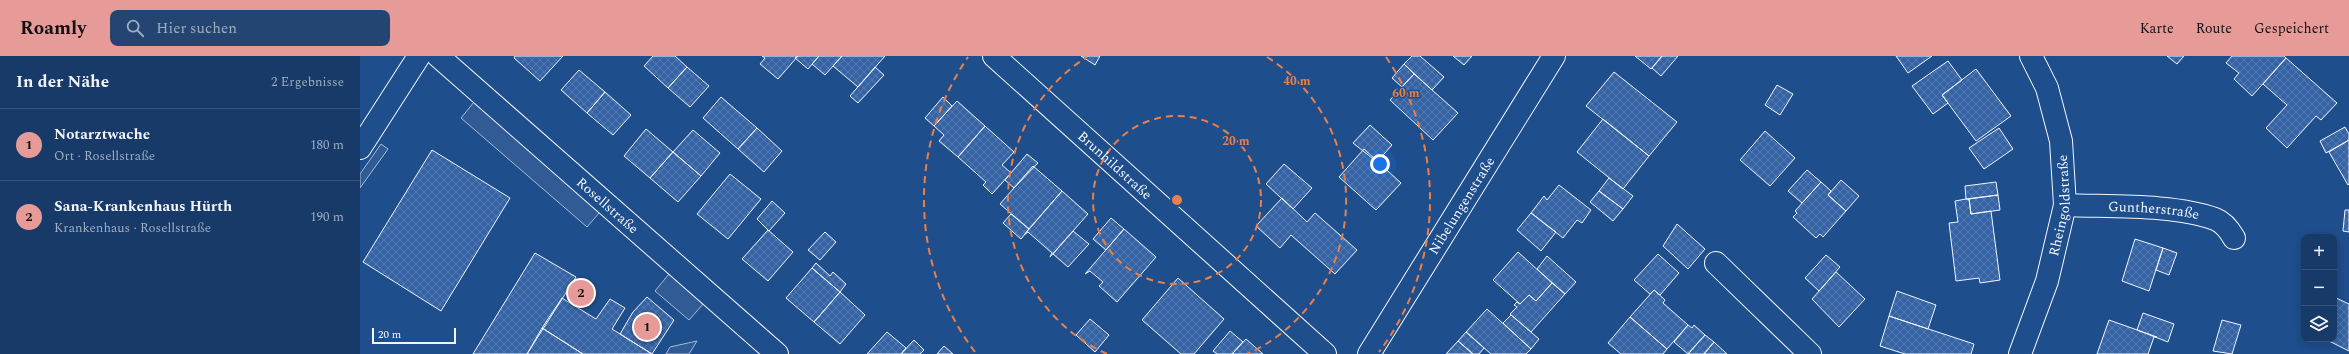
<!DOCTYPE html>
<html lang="de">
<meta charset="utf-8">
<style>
body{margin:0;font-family:Spectral,serif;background:#244571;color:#f1f3f6}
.controls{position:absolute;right:12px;bottom:12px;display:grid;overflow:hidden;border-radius:8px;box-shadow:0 2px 10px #0003}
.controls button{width:36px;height:36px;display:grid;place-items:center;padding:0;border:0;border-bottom:1px solid #36547d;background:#173a69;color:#f1f3f6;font:20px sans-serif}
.scale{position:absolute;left:12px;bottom:10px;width:84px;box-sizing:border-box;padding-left:4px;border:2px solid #f2f6ff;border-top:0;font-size:11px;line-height:14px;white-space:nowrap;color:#f2f6ff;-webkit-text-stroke:3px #1f4e8c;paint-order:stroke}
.you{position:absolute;left:1020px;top:108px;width:14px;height:14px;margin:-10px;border:3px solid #fff;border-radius:50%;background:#1a73e8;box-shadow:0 0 0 6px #1a73e833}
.badge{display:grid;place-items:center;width:26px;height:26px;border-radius:50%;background:#e69b98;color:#111;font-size:13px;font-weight:700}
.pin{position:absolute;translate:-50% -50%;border:2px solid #fff;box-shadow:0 1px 4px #0006}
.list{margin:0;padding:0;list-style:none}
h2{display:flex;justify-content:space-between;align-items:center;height:52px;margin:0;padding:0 16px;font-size:17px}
h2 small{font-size:13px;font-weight:400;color:#9eadc0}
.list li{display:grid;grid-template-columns:26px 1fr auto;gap:12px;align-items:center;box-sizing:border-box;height:72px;padding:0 16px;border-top:1px solid #36547d}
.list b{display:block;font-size:15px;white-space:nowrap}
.list p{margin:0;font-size:13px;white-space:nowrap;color:#9eadc0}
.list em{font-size:13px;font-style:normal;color:#9eadc0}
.icon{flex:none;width:22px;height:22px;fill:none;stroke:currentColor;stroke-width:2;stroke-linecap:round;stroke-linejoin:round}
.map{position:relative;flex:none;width:1989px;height:298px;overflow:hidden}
header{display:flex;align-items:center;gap:24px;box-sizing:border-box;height:56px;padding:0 20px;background:#e69b98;color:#111}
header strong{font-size:19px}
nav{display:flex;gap:22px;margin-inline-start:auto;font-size:14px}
.search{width:280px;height:36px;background:#244571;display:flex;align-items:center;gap:10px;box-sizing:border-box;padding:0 14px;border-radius:8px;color:#9eadc0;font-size:15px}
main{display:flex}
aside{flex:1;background:#173a69}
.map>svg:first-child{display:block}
.parking{fill:#305b95;stroke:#a8bbd7}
.building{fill:url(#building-cross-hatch);stroke:#f2f6ff}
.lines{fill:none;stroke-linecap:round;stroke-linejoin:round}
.minor-casing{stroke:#f2f6ff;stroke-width:24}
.tertiary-casing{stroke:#f2f6ff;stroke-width:24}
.minor{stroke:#1f4e8c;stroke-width:22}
.tertiary{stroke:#1f4e8c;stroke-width:22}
.ring{fill:none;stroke:#ea8049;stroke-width:2;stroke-dasharray:7 5}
.labels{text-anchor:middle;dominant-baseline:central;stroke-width:3;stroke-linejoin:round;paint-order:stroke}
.street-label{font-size:14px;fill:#f2f6ff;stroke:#1f4e8c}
.centre{fill:#ea8049;stroke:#1f4e8c;stroke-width:2}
.ring-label{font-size:12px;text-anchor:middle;font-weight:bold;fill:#ea8049;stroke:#1f4e8c;stroke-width:3;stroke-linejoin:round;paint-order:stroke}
</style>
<header>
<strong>Roamly</strong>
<div class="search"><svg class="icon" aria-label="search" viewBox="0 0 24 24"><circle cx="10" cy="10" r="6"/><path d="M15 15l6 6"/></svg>Hier suchen</div>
<nav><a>Karte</a><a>Route</a><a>Gespeichert</a></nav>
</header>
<main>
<aside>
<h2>In der Nähe<small>2 Ergebnisse</small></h2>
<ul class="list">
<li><span class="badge">1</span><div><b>Notarztwache</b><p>Ort · Rosellstraße</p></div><em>180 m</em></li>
<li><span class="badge">2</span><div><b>Sana-Krankenhaus Hürth</b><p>Krankenhaus · Rosellstraße</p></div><em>190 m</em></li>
</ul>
</aside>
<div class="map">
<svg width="1989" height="298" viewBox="0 0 1989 298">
<defs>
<pattern id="building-cross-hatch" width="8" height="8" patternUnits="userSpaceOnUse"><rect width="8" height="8" fill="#3563a3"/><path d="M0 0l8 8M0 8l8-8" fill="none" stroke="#537ab1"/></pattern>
</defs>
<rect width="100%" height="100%" fill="#1f4e8c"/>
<path class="parking" d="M 114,46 L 240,156 L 227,171 L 101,62 Z
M 21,88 L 28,93 L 0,132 L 0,118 Z
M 309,218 L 344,247 L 329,264 L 295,235 Z
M 337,285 L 329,298 L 306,298 L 310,291 Z"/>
<path class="building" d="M 155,0 L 203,0 L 180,25 L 154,2 Z
M 293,0 L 315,0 L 327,11 L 308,32 L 284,10 Z
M 402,0 L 438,0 L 418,23 L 400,8 L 405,2 Z
M 438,0 L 459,0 L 448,13 L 435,2 Z
M 459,0 L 482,0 L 465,19 L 452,8 Z
M 482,0 L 525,0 L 498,31 L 473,10 Z
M 721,0 L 740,0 L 735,9 Z
M 1052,0 L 1060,0 L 1084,21 L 1072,34 L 1044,8 Z
M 1093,0 L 1112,0 L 1104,9 Z
M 1275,0 L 1302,0 L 1291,13 Z
M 1302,0 L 1318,0 L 1301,20 L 1292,12 Z
M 1536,0 L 1572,0 L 1548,17 Z
M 1807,0 L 1824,0 L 1817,8 Z
M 1872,0 L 1924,0 L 1926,2 L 1892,40 L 1874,23 L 1879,17 L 1866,7 Z
M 1926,2 L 1977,47 L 1961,64 L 1956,60 L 1927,92 L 1906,72 L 1927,49 L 1903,28 Z
M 1588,5 L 1602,24 L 1582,39 L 1588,47 L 1573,58 L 1552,30 Z
M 1044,8 L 1054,18 L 1042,31 L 1032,22 Z
M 327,11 L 349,30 L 330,51 L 308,32 Z
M 515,11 L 524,19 L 498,47 L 490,40 Z
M 1616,13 L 1651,60 L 1616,85 L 1582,39 Z
M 219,14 L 245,36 L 227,57 L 201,34 Z
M 1254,16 L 1317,66 L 1289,100 L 1226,50 Z
M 1054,18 L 1098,57 L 1073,84 L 1030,44 Z
M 1417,29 L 1433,38 L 1420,59 L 1405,49 Z
M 245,36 L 271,59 L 253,79 L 227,57 Z
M 361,41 L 397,72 L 378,93 L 343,62 Z
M 583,41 L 592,50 L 574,70 L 565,62 Z
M 597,45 L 625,70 L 598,101 L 579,85 L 584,79 L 574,70 Z
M 1243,63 L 1289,100 L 1263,133 L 1217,96 Z
M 1010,69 L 1032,89 L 1017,106 L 993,87 Z
M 625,70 L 654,96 L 642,109 L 651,117 L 632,138 L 623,129 L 626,126 L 598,101 Z
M 1985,71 L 1989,78 L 1989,84 L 1966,97 L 1960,85 Z
M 397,72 L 422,95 L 404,116 L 378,93 Z
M 1639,72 L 1653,93 L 1624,113 L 1609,92 Z
M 286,73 L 313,96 L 290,122 L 264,100 Z
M 333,74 L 360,97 L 341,120 L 313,96 Z
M 1405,75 L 1435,102 L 1410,130 L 1380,104 Z
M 1989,84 L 1989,128 L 1988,129 L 1969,96 Z
M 1004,93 L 1041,127 L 1016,154 L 979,121 Z
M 72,94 L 150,142 L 81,255 L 3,206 Z
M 313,96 L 341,120 L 318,146 L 290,122 Z
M 667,98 L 678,107 L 654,132 L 645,124 Z
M 924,108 L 952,132 L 933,153 L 906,128 Z
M 673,110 L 702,135 L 669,173 L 640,148 Z
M 1447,114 L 1461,126 L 1442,147 L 1428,135 Z
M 370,118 L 401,143 L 368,183 L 337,158 Z
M 1249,122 L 1273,140 L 1263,153 L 1239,135 Z
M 1481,124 L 1499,140 L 1486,155 L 1468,139 Z
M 1461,126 L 1471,135 L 1468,139 L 1486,155 L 1463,181 L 1460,178 L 1456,182 L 1433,161 L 1437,157 L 1435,155 Z
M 1636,126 L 1638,139 L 1606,143 L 1605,130 Z
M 1199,129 L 1231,154 L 1222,167 L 1217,164 L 1203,182 L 1171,157 L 1184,140 L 1187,144 Z
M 702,135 L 728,158 L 690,201 L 692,197 L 668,176 L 664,179 Z
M 1239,135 L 1263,153 L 1253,165 L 1230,146 Z
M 1638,139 L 1640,154 L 1611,158 L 1609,143 Z
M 922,142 L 947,166 L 955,157 L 997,194 L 975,218 L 931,179 L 920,192 L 896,170 Z
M 1606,143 L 1609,143 L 1611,158 L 1631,155 L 1640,224 L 1620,227 L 1619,222 L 1596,225 L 1589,167 L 1598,166 L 1595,145 Z
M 412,145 L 425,157 L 409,175 L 397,163 Z
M 1985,154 L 1989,154 L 1989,176 L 1983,175 Z
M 1171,157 L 1196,176 L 1181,195 L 1157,174 Z
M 651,158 L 669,173 L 661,183 L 643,167 Z
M 751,162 L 764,173 L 746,194 L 733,183 Z
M 1317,168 L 1345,193 L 1328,213 L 1303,190 Z
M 764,173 L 796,201 L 757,246 L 739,230 L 743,226 L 730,215 L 725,218 Z
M 408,174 L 433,196 L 408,225 L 382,203 Z
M 713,175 L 729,188 L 708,211 L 693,198 Z
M 465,176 L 476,186 L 460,204 L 448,194 Z
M 1775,183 L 1803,192 L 1789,235 L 1762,225 Z
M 1803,192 L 1817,197 L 1809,219 L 1796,214 Z
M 1158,196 L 1192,227 L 1176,245 L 1169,239 L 1160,248 L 1133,224 Z
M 175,197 L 216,221 L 167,298 L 113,298 Z
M 1298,198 L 1319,217 L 1300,239 L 1294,234 L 1290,238 L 1274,224 Z
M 1466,199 L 1480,211 L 1459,235 L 1445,222 Z
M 1187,200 L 1216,226 L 1205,238 L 1177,213 Z
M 456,207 L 470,220 L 473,216 L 486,228 L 480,236 L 452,212 Z
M 452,212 L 480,236 L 454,266 L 426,242 Z
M 1476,216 L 1505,243 L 1479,271 L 1452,243 Z
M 818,222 L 864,263 L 834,298 L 821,298 L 782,264 Z
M 1192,227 L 1205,238 L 1171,276 L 1150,258 L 1157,251 L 1154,249 L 1157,246 L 1160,248 L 1169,239 L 1176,245 Z
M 1294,234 L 1305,244 L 1303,247 L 1328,269 L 1307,293 L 1270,261 Z
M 1537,235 L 1576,249 L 1568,273 L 1529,260 Z
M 480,236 L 505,259 L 480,288 L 454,266 Z
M 287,241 L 314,264 L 292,298 L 260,278 L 273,256 Z
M 1974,241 L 1989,248 L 1989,295 L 1965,283 L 1974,283 Z
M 202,242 L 236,263 L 250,243 L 265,252 L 252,273 L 292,298 L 223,298 L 182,272 Z
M 1127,253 L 1171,293 L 1166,298 L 1131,298 L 1106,276 Z
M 1783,257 L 1814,268 L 1808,286 L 1777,274 Z
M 1151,259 L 1179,283 L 1171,293 L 1143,267 Z
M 1529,260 L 1614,288 L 1611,298 L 1545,298 L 1520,290 Z
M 1270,261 L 1307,293 L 1303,298 L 1261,298 L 1248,287 Z
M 730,263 L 749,279 L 735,296 L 716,279 Z
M 1749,264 L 1797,281 L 1794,281 L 1788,298 L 1737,298 Z
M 1862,264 L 1881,269 L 1872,298 L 1853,295 Z
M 1328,269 L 1332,272 L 1334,269 L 1345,279 L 1328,298 L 1314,286 Z
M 182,272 L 223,298 L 167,298 Z
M 870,275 L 883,286 L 872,298 L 857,298 L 853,295 Z
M 527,276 L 546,292 L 541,298 L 507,298 Z
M 1106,276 L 1124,292 L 1119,298 L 1113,298 L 1098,285 Z
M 1345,279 L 1354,286 L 1344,298 L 1328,298 Z
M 886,283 L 903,298 L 872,298 Z
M 554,284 L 564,294 L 560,298 L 541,298 Z
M 1098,285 L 1113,298 L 1086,298 Z
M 1354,286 L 1367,298 L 1344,298 Z
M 584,290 L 593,298 L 577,298 Z"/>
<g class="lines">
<g class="minor-casing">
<g id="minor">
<path id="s1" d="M 78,0 L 417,298"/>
<path id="s2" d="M 634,0 L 965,298"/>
<path id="s3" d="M 1705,149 C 1748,151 1815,148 1855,163 C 1863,166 1870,175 1874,182"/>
<path d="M 1356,207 L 1450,298"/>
<path id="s4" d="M 1009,298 L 1194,0"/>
<path id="s5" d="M 1660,298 L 1687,225 L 1705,149 L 1701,85 L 1687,32 L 1671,0"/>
</g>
</g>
<g class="tertiary-casing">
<path id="tertiary" d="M 0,92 L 59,0"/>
</g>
<use href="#minor" class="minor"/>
<use href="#tertiary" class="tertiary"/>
</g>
<g class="ring">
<circle cx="817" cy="144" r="84"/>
<path d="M747 298A169 169 0 0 1 727 1M907 1A169 169 0 0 1 887 298"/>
<path d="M615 296A253 253 0 0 1 608 1M1026 1A253 253 0 0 1 1019 296"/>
</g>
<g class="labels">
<g class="street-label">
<text stroke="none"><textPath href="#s2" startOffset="163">Brunhildstraße</textPath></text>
<text stroke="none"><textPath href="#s1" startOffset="226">Rosellstraße</textPath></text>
<text stroke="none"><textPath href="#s4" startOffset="175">Nibelungenstraße</textPath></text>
<text stroke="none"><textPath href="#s5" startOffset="155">Rheingoldstraße</textPath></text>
<text stroke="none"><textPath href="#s3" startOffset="89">Guntherstraße</textPath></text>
</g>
</g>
<circle cx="817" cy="144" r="6" class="centre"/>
<g class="ring-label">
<text x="937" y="29">40 m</text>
<text x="1046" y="41">60 m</text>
<text x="876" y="89">20 m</text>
</g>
</svg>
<div class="controls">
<button>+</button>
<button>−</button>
<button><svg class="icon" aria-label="layers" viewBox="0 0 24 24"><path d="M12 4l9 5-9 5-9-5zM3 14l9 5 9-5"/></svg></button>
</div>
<div class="scale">20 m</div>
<div class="you"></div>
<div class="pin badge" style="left:287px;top:271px">1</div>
<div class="pin badge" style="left:221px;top:237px">2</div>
</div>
</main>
